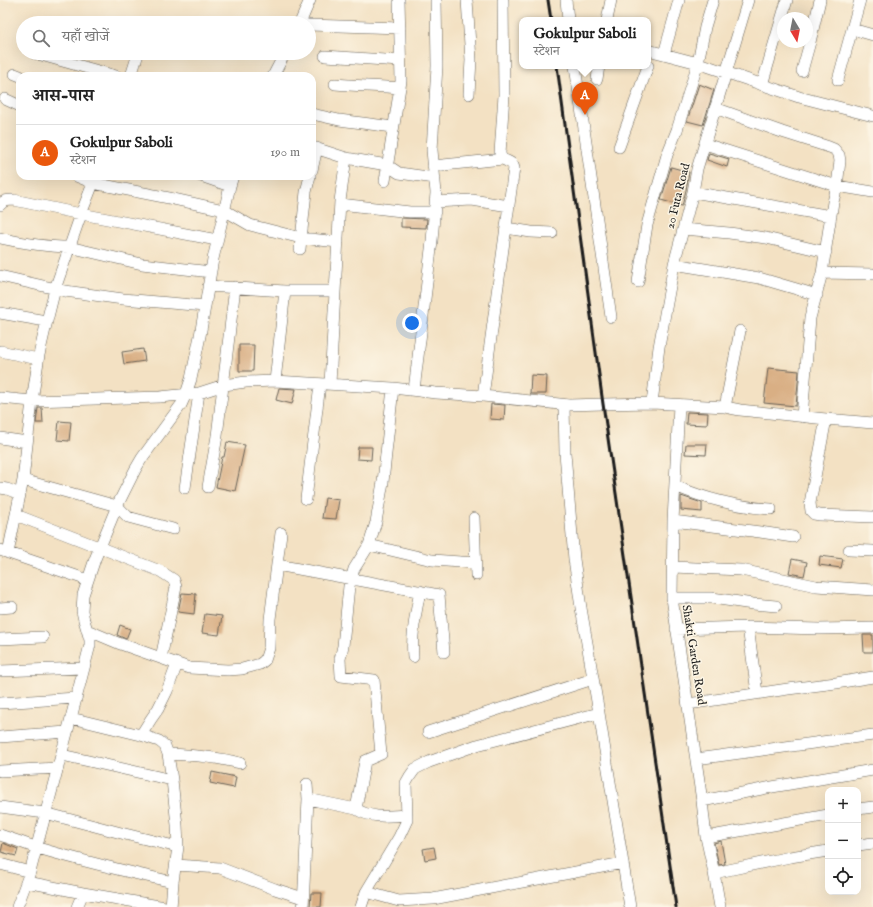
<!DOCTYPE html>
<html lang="hi">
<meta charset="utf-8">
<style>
body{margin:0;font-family:"IM FELL English","Noto Serif Devanagari",serif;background:#f6f6f6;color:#222}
.controls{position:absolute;right:12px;bottom:12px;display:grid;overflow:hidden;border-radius:8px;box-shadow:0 4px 16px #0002}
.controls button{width:36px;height:36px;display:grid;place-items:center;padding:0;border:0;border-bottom:1px solid #e0e0e0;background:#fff;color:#222;font:20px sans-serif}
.compass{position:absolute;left:777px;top:12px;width:36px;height:36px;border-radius:50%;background:#fff;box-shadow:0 4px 16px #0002;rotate:170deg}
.you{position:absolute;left:412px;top:323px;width:14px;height:14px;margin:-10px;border:3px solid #fff;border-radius:50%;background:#1a73e8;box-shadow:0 0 0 6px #1a73e833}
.badge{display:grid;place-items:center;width:26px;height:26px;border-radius:50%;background:#ea580c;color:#fff;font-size:13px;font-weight:700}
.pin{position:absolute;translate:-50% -33px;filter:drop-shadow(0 1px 2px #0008)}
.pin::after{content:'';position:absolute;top:21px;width:14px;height:12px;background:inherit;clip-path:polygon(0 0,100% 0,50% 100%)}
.popup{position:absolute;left:519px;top:17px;width:132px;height:52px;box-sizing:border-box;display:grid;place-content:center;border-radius:8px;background:#fff;filter:drop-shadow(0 1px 3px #0005);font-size:13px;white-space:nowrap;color:#767676}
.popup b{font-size:15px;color:#222}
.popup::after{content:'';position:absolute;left:50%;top:100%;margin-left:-8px;border:8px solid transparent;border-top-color:#fff}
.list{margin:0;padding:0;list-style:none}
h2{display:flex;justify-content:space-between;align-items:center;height:52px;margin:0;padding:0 16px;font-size:17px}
h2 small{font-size:13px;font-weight:400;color:#767676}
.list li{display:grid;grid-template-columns:26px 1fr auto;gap:12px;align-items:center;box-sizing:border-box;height:56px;padding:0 16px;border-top:1px solid #e0e0e0}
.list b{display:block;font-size:15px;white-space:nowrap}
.list p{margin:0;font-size:13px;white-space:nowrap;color:#767676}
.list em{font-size:13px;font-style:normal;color:#767676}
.icon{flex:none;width:22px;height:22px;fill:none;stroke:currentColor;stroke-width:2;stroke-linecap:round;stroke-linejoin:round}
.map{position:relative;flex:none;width:873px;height:907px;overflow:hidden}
.search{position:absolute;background:#fff;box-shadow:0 4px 16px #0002;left:16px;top:16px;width:300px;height:44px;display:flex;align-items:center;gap:10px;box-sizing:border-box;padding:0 14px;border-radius:22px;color:#767676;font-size:15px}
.panel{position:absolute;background:#fff;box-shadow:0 4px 16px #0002;left:16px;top:72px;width:300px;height:108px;border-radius:12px}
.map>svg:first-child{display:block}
.building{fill:#d9af84}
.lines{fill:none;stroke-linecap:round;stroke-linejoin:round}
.minor-casing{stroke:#676156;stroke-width:12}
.minor{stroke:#fff;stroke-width:11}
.rail{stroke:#1c1c1c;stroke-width:3}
.labels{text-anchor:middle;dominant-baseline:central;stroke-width:3;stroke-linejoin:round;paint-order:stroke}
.street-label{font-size:12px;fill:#1c1c1c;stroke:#fcf5e5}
</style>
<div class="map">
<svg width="873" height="907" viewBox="0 0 873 907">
<rect width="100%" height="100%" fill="#fcf5e5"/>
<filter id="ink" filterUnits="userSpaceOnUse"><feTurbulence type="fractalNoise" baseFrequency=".025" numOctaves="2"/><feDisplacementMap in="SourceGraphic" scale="8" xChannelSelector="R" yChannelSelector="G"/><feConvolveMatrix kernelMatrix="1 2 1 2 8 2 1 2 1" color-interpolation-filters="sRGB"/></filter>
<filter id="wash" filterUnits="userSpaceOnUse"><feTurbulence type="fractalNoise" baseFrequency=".012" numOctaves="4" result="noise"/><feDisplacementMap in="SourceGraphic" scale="16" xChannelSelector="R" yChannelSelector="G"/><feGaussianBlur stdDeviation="0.9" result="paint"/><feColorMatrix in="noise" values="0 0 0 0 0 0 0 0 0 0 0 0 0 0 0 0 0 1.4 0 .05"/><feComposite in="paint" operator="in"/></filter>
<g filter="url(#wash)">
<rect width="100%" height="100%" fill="#f3e1c3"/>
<g id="blocks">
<path class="building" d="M 699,84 L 714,90 L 703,125 L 687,121 Z
M 709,153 L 729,159 L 727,167 L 707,160 Z
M 671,167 L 689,172 L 686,190 L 682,206 L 661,200 Z
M 401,218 L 427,219 L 426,228 L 401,227 Z
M 239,345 L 254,345 L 253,371 L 239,371 Z
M 143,349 L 145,361 L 124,364 L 122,352 Z
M 768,368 L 799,371 L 796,406 L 764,403 Z
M 531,375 L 547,376 L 546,394 L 530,394 Z
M 279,388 L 296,389 L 292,404 L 276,400 Z
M 491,404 L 505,405 L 504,420 L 490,419 Z
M 38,408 L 42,408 L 43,423 L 36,423 Z
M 687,412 L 708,413 L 707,425 L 686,424 Z
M 59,421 L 71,422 L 69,441 L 57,440 Z
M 227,442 L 245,445 L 235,491 L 216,487 L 222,457 L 224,457 Z
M 686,444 L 707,444 L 706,455 L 685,454 Z
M 358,447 L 372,447 L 371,460 L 357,459 Z
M 681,496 L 702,503 L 702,512 L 681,510 Z
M 325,498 L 339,500 L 336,519 L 322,518 Z
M 820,556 L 843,559 L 841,568 L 819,565 Z
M 792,559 L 807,562 L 804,576 L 789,573 Z
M 182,593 L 196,594 L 194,614 L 178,612 Z
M 205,614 L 222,616 L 219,635 L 202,633 Z
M 120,625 L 130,629 L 126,639 L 117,635 Z
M 863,635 L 873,635 L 873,652 L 864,652 Z
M 212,772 L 236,777 L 234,788 L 210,783 Z
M 721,841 L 725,864 L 719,865 L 714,843 Z
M 3,843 L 18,849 L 16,856 L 1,852 Z
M 434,847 L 436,858 L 425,860 L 423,849 Z
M 311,893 L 322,893 L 321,907 L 310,907 Z"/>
</g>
</g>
<g filter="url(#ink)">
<use href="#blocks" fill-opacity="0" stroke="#676156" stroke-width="1"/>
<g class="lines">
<g class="minor-casing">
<path id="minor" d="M 467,0 L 471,60 L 469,94
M 566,0 L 568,20
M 607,20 L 611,0
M 300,23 L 310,0
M 309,25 L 400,28
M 852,29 L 873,35
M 648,50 L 698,63 L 799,97 L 873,116
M 34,53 L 116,76
M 664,54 L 679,0
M 325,56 L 400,61
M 575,66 L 611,317
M 802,71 L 810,42 L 820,0
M 15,74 L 20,76
M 131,76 L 138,54
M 273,76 L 285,53
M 597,79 L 599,66
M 838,80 L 860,0
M 335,84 C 357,86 378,86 400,88
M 762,85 L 787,0
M 5,99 L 20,106
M 715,108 L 782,132 L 829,147 L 834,149 L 839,155 L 840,161 L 837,186 L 833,202 L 822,273 L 810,318 L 802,417
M 312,114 L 339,120 L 393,127
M 705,144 L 837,186 L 873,192
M 312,147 L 346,158 L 387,165 L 399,173 L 435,178
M 619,147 L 648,66
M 433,166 L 503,159
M 312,170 L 317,148
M 76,176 L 93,183 L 169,198 L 224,210 L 250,225 L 301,238 L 338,242
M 201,176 L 230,186
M 385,181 L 401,81 L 399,0
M 693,192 L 831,216
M 435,202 L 472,200 L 509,206
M 340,204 L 410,212 L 435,212
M 0,205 C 4,200 8,200 14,200 L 71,212 L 217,240
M 506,228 L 531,232 L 552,233
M 683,229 L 729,233 L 766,238 L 826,252
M 0,238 C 23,243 46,247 69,247 L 142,264 L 211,272
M 300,249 L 306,192 L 310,176
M 674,264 L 759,278 L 817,295
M 822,273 L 873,274
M 0,276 L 65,291 L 123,299 L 205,306
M 638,282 L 647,225 L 667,155 L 677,130 L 698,63 L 705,27 L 713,0
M 208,286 L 285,291 L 335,291
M 0,313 L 46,321
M 0,351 L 38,359
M 275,381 L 285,291
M 330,384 L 340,201 L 346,158
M 414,390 L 432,241 L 436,193 L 432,150 L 437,66 L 436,0
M 483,396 L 514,168 C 512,158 501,164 500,153 L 504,95 L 503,0
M 0,398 L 32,401 L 160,397 L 199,393 L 224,385 L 246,382 L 275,381 L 393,388 L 436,393 L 483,396 L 569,405 L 603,404 L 652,403 L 725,407 L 740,410 L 826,419 L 873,423
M 652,403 L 659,347 L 674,264 L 693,192 L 697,169 L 748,0
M 564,405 L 565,453 L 574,559 L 581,608 L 599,713 L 630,907
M 679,405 L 673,521 L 672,598 L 702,801 L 706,837 L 714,873 L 720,907
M 725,407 L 740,331
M 826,419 L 810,503 L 811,511 L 814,514 L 820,515 L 873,517
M 0,438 L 27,442
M 23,480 L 117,506 L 128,517 L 173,529
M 675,486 C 706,499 738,507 771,509
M 208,487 L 217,436 L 235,287
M 0,488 L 7,489 L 20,494
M 185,488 L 199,393
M 306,499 L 320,384
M 16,515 L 160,571 L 174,580 L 176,587 L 161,658
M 474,518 L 476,575
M 673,521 L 760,532 L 793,537
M 369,545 L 432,560 L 475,563
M 0,550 L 88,580
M 849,550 L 873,551
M 8,553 L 23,480 L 32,401 L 39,355 L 45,329 L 55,289 L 81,214 L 96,176
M 277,565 L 439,595 L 444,652
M 673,567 L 741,570 L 816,586 L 873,590
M 672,598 L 712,598 L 753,604 L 776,606
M 0,608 L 12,607
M 748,627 L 757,693
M 676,629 L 748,627 L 819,629 L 873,628
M 87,630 L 118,643 L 189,668 L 228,670 L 242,669 L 260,664 L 265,660 L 269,648 L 270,619 L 281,533
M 0,639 L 43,637
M 413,657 C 411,634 416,613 420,591
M 0,671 L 83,668
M 0,703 L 76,698
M 688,704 L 788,689 L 836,683 L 873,677
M 71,718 L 90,645 L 90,640 L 84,620 L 82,611 L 83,595 L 95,559 L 117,506 L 135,470 L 142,458 L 181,405 L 186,394 L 191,379 L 200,336 L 213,259 L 230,186 L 233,176
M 428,732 L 593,679
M 141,735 L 151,719 L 158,709 L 167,691 L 177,664
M 0,737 L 67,732
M 168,754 C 192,755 217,757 240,763
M 62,755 L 172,780
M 696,759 L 873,735
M 0,771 L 58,768
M 308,799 L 356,809 L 365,761 L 381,754 L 374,680 L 341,676 L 340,659 L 343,646 L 349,586 L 354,569 L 369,545 L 376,522 L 383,482 L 393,388
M 702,801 L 772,787 L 873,770
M 0,807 L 45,813 L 125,834 L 178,847
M 356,809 C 372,819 389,816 407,815
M 858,809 L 873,807
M 0,835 C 13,839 25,844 38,848 C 82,861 128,872 173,882
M 706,837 L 828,815
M 858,845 L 873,843
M 0,864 L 30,872
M 176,865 L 220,868 L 275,889 L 303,898
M 714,873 L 790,857 L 828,851
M 27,882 L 83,893 L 165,907
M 366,892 L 399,901 L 433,899 L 623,863
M 17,907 L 30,872 L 71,718 L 141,735 L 159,741 L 165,746 L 168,754 L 172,780 L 177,825 L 178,847 L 173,882 L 171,907
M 77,907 L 83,893
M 303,907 L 308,799 L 307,784
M 361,907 L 366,892 L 399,837 L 407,820 L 406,783 L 410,776 L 415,769 L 429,762 L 477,745 L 599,713"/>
</g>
<use href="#minor" class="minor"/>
<path class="rail" d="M 548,0 L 551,20
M 557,66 L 603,404 L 676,907"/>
</g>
</g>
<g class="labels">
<g class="street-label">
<text transform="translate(678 196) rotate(-76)">20 Futa Road</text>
<text transform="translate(694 655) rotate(81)">Shakti Garden Road</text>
</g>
</g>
</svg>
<div class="controls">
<button>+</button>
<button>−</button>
<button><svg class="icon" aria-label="locate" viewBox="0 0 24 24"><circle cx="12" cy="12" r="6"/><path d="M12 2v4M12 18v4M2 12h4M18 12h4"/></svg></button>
</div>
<svg class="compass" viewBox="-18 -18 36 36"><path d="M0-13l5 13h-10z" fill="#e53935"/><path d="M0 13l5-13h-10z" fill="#767676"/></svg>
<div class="you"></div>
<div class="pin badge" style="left:585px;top:115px">A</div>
<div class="popup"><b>Gokulpur Saboli</b>स्टेशन</div>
<div class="search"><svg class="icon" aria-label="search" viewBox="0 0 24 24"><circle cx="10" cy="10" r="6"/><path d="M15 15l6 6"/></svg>यहाँ खोजें</div>
<section class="panel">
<h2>आस-पास<small></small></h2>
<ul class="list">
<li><span class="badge">A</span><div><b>Gokulpur Saboli</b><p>स्टेशन</p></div><em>190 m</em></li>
</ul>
</section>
</div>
